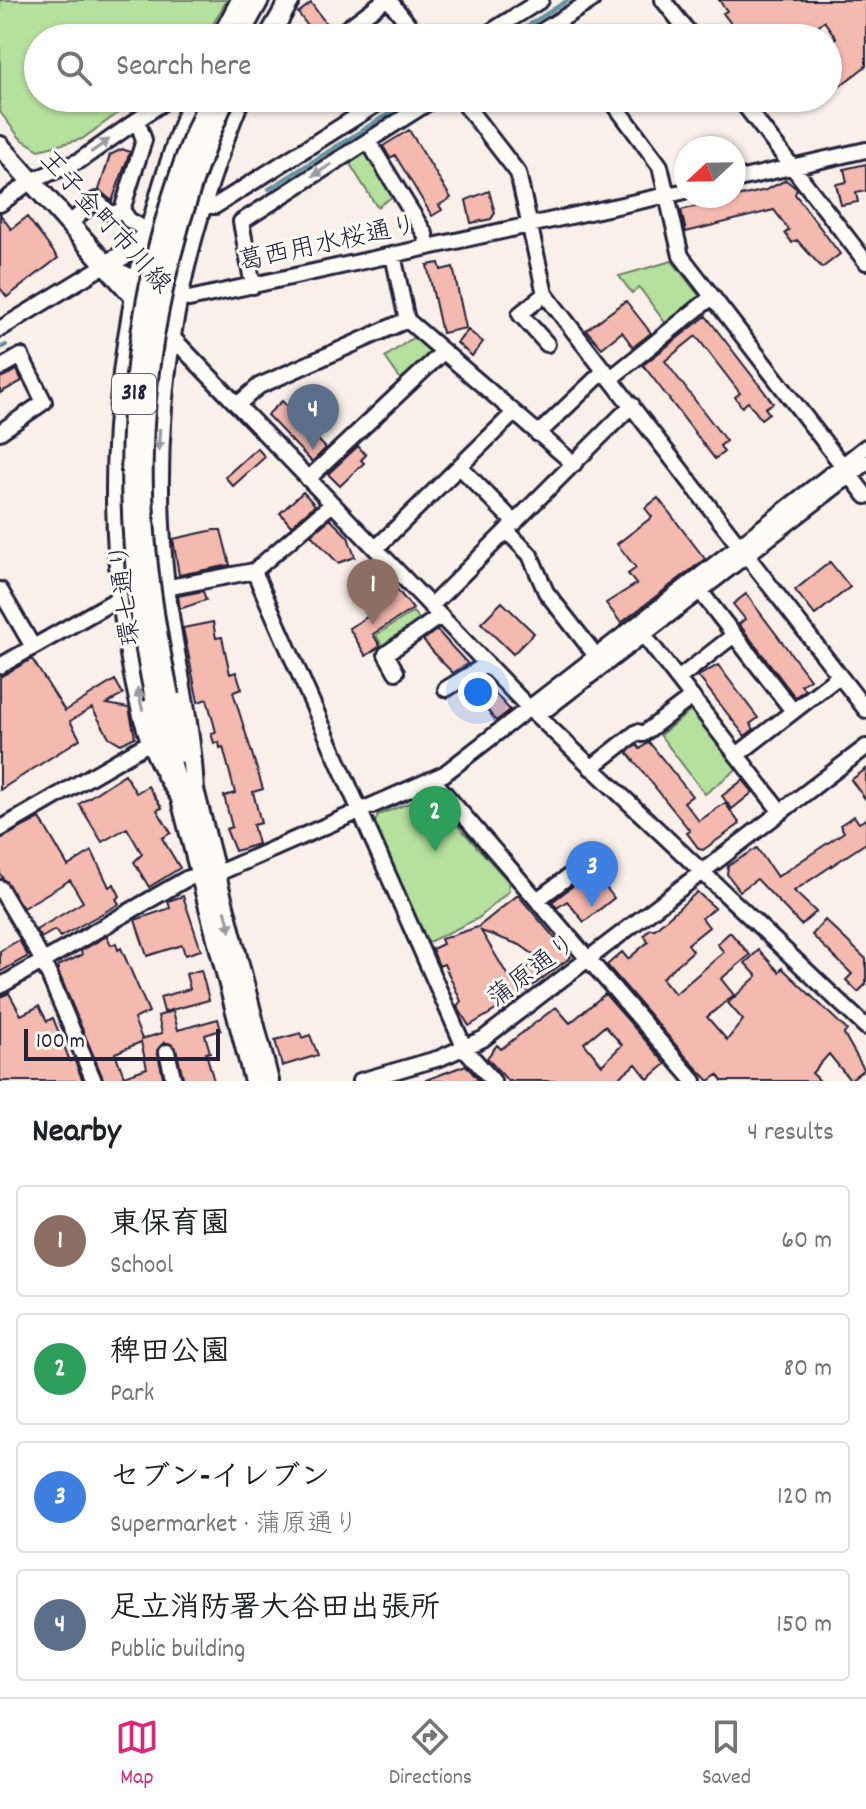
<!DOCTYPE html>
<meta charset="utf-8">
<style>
body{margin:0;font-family:Dekko,"Klee One",sans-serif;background:#f2f2f2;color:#202124}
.compass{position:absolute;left:674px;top:136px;width:72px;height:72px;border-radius:50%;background:#fff;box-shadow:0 2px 6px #0004;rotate:248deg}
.scale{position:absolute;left:24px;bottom:20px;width:196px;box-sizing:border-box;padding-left:8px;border:4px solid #22223b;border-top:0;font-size:22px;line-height:28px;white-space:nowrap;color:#22223b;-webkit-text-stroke:6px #fdfcf7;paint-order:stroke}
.you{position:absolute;left:478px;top:692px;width:28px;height:28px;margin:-20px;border:6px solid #fff;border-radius:50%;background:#1a73e8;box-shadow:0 0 0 12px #1a73e833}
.badge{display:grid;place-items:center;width:52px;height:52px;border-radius:50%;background:#db2777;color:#fff;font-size:26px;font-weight:700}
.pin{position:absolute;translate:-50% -66px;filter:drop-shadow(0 2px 4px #0008)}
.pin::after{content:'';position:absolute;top:42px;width:28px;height:24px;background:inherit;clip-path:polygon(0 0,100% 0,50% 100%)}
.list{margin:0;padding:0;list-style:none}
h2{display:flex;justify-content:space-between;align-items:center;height:104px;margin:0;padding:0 32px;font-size:34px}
h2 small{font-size:26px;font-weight:400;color:#757577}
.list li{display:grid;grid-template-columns:52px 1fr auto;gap:24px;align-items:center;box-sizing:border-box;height:112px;margin:0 16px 16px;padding:0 16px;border:2px solid #e0e0e0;border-radius:8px}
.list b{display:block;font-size:30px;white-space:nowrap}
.list p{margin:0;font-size:26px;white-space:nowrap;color:#757577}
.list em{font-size:26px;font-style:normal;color:#757577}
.icon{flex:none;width:44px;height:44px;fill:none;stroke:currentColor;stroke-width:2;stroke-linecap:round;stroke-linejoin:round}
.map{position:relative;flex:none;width:866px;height:1081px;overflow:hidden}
.search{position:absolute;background:#fff;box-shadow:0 2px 6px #0004;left:24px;right:24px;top:24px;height:88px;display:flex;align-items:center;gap:20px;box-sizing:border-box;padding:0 28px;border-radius:44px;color:#757577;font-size:30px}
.sheet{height:616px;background:#fff}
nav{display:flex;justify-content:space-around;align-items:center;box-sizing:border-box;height:112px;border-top:2px solid #e0e0e0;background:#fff;font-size:22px;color:#757577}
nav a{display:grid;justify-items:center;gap:4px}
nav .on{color:#db2777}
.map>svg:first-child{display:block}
.green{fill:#b5e09d;stroke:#6c816c;stroke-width:2}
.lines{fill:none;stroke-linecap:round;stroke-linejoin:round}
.stream{stroke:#6393a0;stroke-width:4}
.building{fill:#f4b9af;stroke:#22223b;stroke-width:2;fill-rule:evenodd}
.minor-casing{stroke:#22223b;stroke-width:20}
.major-casing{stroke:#22223b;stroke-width:24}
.minor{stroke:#fdfcf7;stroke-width:14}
.major{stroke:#fdfcf7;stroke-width:18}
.major-bridge-casing{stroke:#22223b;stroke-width:24;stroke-linecap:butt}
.major-bridge{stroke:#fdfcf7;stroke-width:18}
.oneway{fill:#9a9aa2}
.labels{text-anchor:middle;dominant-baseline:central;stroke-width:6;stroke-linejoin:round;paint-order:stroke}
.shield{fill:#fdfcf7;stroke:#646373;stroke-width:2}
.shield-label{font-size:24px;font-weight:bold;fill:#22223b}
.street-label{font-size:26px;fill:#22223b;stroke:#fdfcf7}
</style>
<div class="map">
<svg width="866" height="1081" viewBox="0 0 866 1081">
<rect width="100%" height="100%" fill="#fbefe9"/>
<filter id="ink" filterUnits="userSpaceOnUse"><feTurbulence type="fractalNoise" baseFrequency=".0125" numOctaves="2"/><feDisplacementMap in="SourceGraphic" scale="16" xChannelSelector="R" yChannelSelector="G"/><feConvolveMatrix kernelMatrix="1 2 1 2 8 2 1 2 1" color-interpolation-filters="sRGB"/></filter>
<g filter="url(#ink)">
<path class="green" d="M 0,0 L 227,0 L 205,38 L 38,38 L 38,98 L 139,98 L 82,139 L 39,150 L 20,138 L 0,112 Z
M 364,154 L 368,154 L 395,195 L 377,207 L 350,164 Z
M 672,261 L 700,297 L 666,324 L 639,287 L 632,293 L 619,276 Z
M 414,337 L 433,354 L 403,383 L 385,357 Z
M 413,612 L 423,623 L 383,648 L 376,635 Z
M 693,709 L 738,768 L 705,794 L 660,735 Z
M 430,795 L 508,881 L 509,891 L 479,918 L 427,943 L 375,823 L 378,815 Z"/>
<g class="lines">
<path class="stream" d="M 508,38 L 568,0
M 269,189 L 413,98
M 0,348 L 6,345"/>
</g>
<path class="building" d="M 719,0 L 866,0 L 866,66 L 828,95 L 828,44 L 836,38 L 824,21 L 805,36 L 801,30 L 792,38 L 742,38 L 723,13 L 727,11 Z
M 311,3 L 330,29 L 321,38 L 317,38 L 298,13 Z
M 409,130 L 451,198 L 439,205 L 442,210 L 432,216 L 395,155 L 390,158 L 383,146 Z
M 122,149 L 130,152 L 112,201 L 99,190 L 110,155 Z
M 866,164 L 866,191 L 856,193 L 858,202 L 841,205 L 836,184 L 847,182 L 844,169 Z
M 786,180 L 797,189 L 795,194 L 840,254 L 822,268 L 797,240 L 792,243 L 785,233 L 789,230 L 774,210 L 686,232 L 681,210 L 766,190 Z
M 489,191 L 495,213 L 491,219 L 471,223 L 466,200 Z
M 0,214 L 11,229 L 27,217 L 58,258 L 7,297 L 0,288 Z
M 439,263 L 441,270 L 453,267 L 466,328 L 442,333 L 427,265 Z
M 626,301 L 651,333 L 633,347 L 622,332 L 602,348 L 586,330 Z
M 706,316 L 773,403 L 765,408 L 769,413 L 761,419 L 748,402 L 742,407 L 735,397 L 740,393 L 696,336 L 665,361 L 726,441 L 720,446 L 724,452 L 715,459 L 643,365 Z
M 468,330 L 483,342 L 472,356 L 457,343 Z
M 17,370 L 22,381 L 0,393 L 0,378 Z
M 282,401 L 298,419 L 315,403 L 327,417 L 310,432 L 326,448 L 312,462 L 267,415 Z
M 358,446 L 366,455 L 361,460 L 364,463 L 340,486 L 328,474 Z
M 257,448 L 265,457 L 233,486 L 225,477 Z
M 303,492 L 315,505 L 291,526 L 280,513 Z
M 658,498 L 705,559 L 621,623 L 606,603 L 636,584 L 628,574 L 636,568 L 617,544 L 652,517 L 645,508 Z
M 330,519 L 348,537 L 355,557 L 338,563 L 311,535 Z
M 214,530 L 221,530 L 230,565 L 179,575 L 173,539 Z
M 830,562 L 850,587 L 815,615 L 795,590 Z
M 387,577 L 413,609 L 373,634 L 380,646 L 366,656 L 349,628 L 380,609 L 367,589 Z
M 203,591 L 206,600 L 180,609 L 178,596 Z
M 746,594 L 810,679 L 801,685 L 805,690 L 795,697 L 739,624 L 745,619 L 733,604 Z
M 502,602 L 534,633 L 513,654 L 481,623 Z
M 213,622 L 216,638 L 222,637 L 230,674 L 236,672 L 242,689 L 233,692 L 263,789 L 253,792 L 261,823 L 253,825 L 258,844 L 235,851 L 226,829 L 232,827 L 224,796 L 235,793 L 223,747 L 220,748 L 219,742 L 214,743 L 211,733 L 216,732 L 207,699 L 198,702 L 183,628 Z
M 437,630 L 453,648 L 468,664 L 453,673 L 440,660 L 423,640 Z
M 32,659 L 65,711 L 115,680 L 123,694 L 107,704 L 129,708 L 135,737 L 121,744 L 109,737 L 92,708 L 70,721 L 80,739 L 0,790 L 0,677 Z
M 718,665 L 758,718 L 750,724 L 754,729 L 745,736 L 698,676 Z
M 482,679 L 510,710 L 496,721 L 483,704 L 479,706 L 472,698 L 477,694 L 472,685 Z
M 649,742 L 692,796 L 684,802 L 699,821 L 725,803 L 740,824 L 703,850 L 699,849 L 687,833 L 690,831 L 627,752 L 637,745 L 640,749 Z
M 866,769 L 866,800 L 851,780 Z
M 125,774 L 136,793 L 148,786 L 162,808 L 157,810 L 171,833 L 162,838 L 180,868 L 149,887 L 134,862 L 142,854 L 127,828 L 102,842 L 79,804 Z
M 743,780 L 753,792 L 732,809 L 722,796 Z
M 854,816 L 859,823 L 866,819 L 866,843 L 794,891 L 816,912 L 801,925 L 757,879 L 740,891 L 727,874 L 728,866 L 757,848 L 777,877 L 844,832 L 840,825 Z
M 40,818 L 68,866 L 92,851 L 109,887 L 114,884 L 120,896 L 116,899 L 119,904 L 60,937 L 55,930 L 41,938 L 36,930 L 83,902 L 70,880 L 23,908 L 0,874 L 0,839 Z
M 590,866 L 614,898 L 584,922 L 567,901 L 557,908 L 552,902 L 579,881 Z
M 697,892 L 715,908 L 702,918 L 709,927 L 688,944 L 693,951 L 662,978 L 675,994 L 724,952 L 717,944 L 730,932 L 750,955 L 721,979 L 734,995 L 707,1017 L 727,1040 L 743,1020 L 728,1003 L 757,976 L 745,963 L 759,950 L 779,972 L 782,968 L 847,1030 L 844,1034 L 864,1069 L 850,1080 L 829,1054 L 812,1073 L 820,1081 L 722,1081 L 718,1075 L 709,1081 L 686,1057 L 607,965 L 622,952 L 628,959 L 648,942 L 644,935 L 650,929 L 655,929 Z
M 518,895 L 571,957 L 519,996 L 469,1026 L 457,1006 L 461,1001 L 444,964 L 439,966 L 432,949 L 443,944 L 441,939 L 478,927 ZM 481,931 L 520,945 L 540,959 L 511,981 Z
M 183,896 L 201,950 L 185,955 L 182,945 L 147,956 L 135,920 L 170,908 L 168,901 Z
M 825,920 L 866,959 L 866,984 L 858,992 L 846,980 L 852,974 L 812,935 Z
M 107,936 L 111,945 L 116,943 L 118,950 L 121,948 L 149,1012 L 134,1019 L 142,1039 L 162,1033 L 158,1016 L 173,1011 L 178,1030 L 218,1019 L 221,1030 L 205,1035 L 210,1052 L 206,1053 L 214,1081 L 184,1081 L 176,1049 L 165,1042 L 157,1050 L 164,1081 L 104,1081 L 58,971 L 58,966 L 82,955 L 81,951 ZM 141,1042 L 147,1068 L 124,1076 L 115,1053 Z
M 19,940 L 28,956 L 0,972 L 0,951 Z
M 201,970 L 209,1000 L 164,1012 L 160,997 L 190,989 L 186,974 Z
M 9,993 L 21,1015 L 39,1006 L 47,1021 L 53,1018 L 70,1061 L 74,1059 L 83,1081 L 0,1081 L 0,997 Z
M 605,994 L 666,1064 L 648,1079 L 636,1064 L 614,1081 L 508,1081 L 487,1058 L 497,1045 L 501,1049 L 556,1007 L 570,1023 ZM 605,1026 L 622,1045 L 602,1065 L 584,1043 Z
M 301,1033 L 302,1038 L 310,1035 L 318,1055 L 282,1066 L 275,1040 Z
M 466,1065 L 479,1081 L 426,1081 L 426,1080 Z"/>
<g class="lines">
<g class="minor-casing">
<path id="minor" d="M 389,0 L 419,38
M 663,0 L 693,38
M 334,38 L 385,0
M 481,38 L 541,0
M 531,38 L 592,0
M 460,98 L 518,173 L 545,294 L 866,710
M 610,98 L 660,166 L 681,256 L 866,496
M 739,98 L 866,262
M 368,141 L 425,234 L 428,247
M 734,180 L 866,150
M 0,204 L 31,181 L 79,161 L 169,98
M 199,206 L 215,206 L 386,98
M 122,210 L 129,220 L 148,231
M 69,224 L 96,200 L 112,215 L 122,210 L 144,140 L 137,120
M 393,255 L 407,320 L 574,464
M 253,286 L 241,222 L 435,98
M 171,294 L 189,299 L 686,191
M 545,294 L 520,314 L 547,344
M 0,329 L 105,265 L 148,284
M 169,334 L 530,709 L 866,1027
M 0,368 L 21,356 L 44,402 L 0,432
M 611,378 L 712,297
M 237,405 L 259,386 L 407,320
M 538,434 L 605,370
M 460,467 L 515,523
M 308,479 L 443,352
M 507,531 L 530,555 L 546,592 L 597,657
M 376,548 L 514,413
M 254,571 L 465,1049 L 493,1081
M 165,588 L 254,571 L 332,504
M 0,590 L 33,647
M 700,591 L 793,711
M 431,606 L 632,405
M 639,629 L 781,812
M 0,666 L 121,597
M 396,672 L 386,654 L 440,616
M 678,679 L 734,635
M 446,689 L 487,664
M 530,709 L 548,708 L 866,463
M 737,755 L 839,676
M 591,768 L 637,732 L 643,734 L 692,697
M 433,780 L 694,1081
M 0,829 L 150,742
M 216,874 L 444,774 L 866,447
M 0,888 L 43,961 L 94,1081
M 537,900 L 573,873
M 0,986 L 186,879 L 199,875
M 167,1052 L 174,1081
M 360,1081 L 440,1058 L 483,1039 L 866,747"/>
</g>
<g class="major-casing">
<path id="major" d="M 221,38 L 241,0
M 238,38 L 259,0
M 268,38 L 290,0
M 0,146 L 139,302
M 105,265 L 131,251 L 147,233
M 169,696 L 184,753
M 155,699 L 254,1081
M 192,782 L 269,1081
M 194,791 C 191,722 173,656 165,586 C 145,414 175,258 240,98
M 180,796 C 146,749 136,692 127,636 C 99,452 126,271 193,98"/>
</g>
<use href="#minor" class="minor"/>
<use href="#major" class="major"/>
<g class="major-bridge-casing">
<path id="major-bridge" d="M 169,696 C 155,628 144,560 143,490 C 139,358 173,218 225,98
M 155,699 C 113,493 123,291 210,98"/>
</g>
<use href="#major-bridge" class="major-bridge"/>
</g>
<defs><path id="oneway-solid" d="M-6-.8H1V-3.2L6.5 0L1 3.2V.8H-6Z" transform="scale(2)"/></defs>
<g class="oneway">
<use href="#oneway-solid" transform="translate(100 146) rotate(-35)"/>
<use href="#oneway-solid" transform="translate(322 170) rotate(148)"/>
<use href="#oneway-solid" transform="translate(159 440) rotate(93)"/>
<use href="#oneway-solid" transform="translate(140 699) rotate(-103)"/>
<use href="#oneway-solid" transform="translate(228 921) rotate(76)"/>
</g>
</g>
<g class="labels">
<rect class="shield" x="112" y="374" width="44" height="40" rx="6"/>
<g class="shield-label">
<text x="134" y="394">318</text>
</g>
<g class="street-label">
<text transform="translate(104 223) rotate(48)">王子金町市川線</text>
<text transform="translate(328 245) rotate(-12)">葛西用水桜通り</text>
<text transform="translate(127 594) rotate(-97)">環七通り</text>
<text transform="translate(533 972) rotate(-37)">蒲原通り</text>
</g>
</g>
</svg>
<svg class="compass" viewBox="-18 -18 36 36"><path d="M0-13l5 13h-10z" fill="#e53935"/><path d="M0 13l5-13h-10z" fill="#757577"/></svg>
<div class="scale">100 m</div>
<div class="you"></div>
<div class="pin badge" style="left:373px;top:625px;background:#8d6e63">1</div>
<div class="pin badge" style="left:435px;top:852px;background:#2e9e5b">2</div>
<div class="pin badge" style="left:592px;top:907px;background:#3f7fe0">3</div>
<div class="pin badge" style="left:313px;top:450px;background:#5c6f8a">4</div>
<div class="search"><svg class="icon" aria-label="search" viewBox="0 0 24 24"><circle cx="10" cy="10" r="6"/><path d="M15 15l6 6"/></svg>Search here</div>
</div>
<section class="sheet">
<h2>Nearby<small>4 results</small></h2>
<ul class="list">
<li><span class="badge" style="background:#8d6e63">1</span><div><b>東保育園</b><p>School</p></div><em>60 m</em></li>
<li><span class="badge" style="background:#2e9e5b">2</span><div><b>稗田公園</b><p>Park</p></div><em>80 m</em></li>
<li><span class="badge" style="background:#3f7fe0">3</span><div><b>セブン-イレブン</b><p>Supermarket · 蒲原通り</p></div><em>120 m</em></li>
<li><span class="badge" style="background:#5c6f8a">4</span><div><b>足立消防署大谷田出張所</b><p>Public building</p></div><em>150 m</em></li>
</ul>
</section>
<nav>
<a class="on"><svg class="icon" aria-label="map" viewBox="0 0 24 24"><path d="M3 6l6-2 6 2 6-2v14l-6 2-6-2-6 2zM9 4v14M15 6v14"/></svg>Map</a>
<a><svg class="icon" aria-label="directions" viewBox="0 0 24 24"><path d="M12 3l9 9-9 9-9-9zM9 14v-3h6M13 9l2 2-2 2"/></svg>Directions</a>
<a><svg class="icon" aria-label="saved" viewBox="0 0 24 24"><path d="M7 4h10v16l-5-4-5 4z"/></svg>Saved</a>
</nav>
